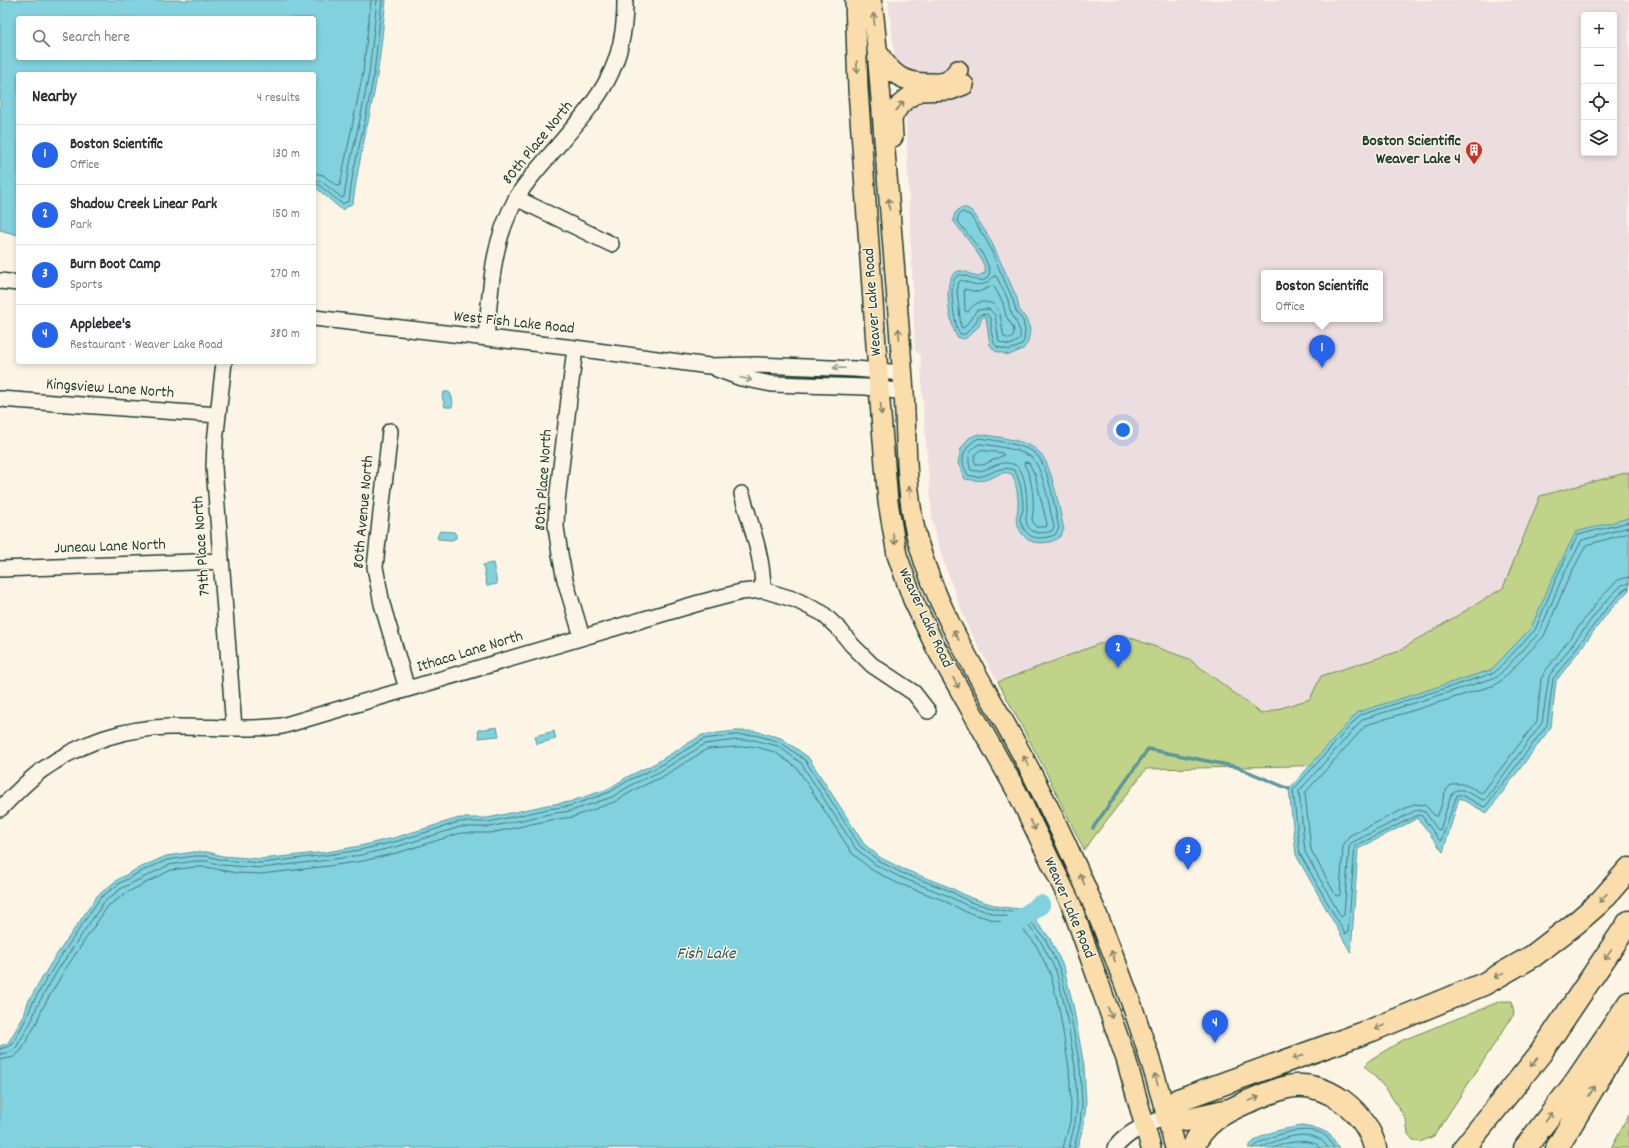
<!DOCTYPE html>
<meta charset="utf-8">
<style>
body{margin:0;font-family:Dekko,sans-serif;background:#f2f2f3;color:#2b2b33}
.controls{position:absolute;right:12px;top:12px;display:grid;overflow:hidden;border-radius:4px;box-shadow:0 2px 6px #0003}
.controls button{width:36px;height:36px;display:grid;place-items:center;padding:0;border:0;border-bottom:1px solid #e1e1e2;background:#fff;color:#2b2b33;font:20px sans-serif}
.you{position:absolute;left:1123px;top:430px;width:14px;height:14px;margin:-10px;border:3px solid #fff;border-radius:50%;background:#1a73e8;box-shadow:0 0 0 6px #1a73e833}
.badge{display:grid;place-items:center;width:26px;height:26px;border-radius:50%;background:#2563eb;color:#fff;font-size:13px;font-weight:700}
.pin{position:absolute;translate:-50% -33px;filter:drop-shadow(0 1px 2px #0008)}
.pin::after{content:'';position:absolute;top:21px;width:14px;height:12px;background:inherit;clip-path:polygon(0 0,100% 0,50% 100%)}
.popup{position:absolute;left:1261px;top:270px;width:122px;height:52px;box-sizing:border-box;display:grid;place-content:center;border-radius:4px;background:#fff;filter:drop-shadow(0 1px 3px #0005);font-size:13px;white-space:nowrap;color:#7c7c81}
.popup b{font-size:15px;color:#2b2b33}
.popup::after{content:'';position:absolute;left:50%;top:100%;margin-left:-8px;border:8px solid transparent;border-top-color:#fff}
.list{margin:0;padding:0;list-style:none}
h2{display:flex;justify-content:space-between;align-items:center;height:52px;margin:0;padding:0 16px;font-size:17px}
h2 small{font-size:13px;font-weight:400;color:#7c7c81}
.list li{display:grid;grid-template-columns:26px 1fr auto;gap:12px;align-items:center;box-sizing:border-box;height:60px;padding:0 16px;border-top:1px solid #e1e1e2}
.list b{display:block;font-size:15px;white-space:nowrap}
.list p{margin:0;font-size:13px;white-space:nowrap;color:#7c7c81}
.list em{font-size:13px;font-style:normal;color:#7c7c81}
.icon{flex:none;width:22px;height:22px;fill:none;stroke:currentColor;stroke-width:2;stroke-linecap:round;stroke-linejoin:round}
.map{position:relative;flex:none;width:1629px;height:1148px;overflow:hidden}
.search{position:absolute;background:#fff;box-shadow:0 2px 6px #0003;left:16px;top:16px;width:300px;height:44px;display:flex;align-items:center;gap:10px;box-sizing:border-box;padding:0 14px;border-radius:4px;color:#7c7c81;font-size:15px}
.panel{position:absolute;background:#fff;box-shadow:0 2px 6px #0003;left:16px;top:72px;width:300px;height:292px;border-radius:4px}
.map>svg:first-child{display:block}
.built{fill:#ecddde;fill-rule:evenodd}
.green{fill:#c0d389;stroke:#70885e}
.water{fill:#81d1de;stroke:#5a969a;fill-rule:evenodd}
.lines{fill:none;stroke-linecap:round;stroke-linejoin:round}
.shore{stroke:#467878;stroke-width:1}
.stream{stroke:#5a969a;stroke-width:3.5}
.river{stroke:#81d1de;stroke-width:20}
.minor-casing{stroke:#1f3d34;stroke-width:18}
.major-casing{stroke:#1f3d34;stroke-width:22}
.highway-casing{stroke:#1f3d34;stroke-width:25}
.minor{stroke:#fcf5e5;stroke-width:15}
.major{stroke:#fbddab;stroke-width:19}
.highway{stroke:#fbddab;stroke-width:22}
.oneway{stroke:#82856a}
.oneway2{stroke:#8e998c}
.labels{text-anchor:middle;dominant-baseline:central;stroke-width:3;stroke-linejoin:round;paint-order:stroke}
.poi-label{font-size:16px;font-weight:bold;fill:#1f3d34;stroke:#fcf5e5;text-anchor:end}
.street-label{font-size:16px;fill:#1f3d34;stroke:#fcf5e5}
.water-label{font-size:17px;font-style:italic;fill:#335b56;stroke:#fcf5e5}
</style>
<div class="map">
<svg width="1629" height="1148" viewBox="0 0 1629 1148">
<rect width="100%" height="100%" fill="#fcf5e5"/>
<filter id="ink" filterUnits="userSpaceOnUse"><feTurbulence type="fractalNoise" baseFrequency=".025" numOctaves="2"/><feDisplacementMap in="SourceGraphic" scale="8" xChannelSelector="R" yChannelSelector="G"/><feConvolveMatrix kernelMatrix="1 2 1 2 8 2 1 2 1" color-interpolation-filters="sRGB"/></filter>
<g filter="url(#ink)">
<path class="built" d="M 888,0 L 1629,0 L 1629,472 L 1540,496 L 1503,588 L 1397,652 L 1321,676 L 1311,699 L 1262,714 L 1189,659 L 1123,635 L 998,682 L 970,631 L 961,609 L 943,560 L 935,534 L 932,518 L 922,392 L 921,356 L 915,350 L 906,119 L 900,70 L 895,58 ZM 1584,15 L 1614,15 L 1614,153 L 1584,153 ZM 1264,273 L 1380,273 L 1380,319 L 1264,319 Z"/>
<path class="green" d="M 1629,472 L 1629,579 L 1345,765 L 1146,769 L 1084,850 L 1043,766 L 998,682 L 1123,635 L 1189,659 L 1262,714 L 1310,699 L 1321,676 L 1397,652 L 1503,588 L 1540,496 Z
M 1501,1001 L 1512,1001 L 1514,1014 L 1434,1136 L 1420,1142 L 1413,1140 L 1408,1134 L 1406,1119 L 1387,1090 L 1365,1066 L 1371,1059 L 1403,1040 Z
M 1629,1114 L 1629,1148 L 1611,1148 Z"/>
<path class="water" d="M 0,0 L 386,0 C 383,25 381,51 377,76 C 370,119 358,161 353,203 L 342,210 L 314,186 L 314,74 L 18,74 L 18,235 L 0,230 ZM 18,18 L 314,18 L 314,58 L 18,58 Z
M 960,208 L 967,208 L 973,212 L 990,239 L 1017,298 L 1019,309 L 1026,319 L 1030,329 L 1028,342 L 1023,349 L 1009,355 L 995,351 L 990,345 L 986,317 L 982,317 L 979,326 L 965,339 L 957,337 C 950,325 940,275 959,271 C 965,270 972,275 977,277 L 986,272 C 982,254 964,236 953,220 L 955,213 Z
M 444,392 L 449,392 C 452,395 454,403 452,407 L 445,407 L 442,396 Z
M 978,434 C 996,437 1026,439 1039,452 C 1052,463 1060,513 1064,530 C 1062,532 1061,536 1058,538 C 1051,544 1033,545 1026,538 C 1020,533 1018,526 1016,519 C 1020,505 1018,487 1012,474 C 999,470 999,476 988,479 C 981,482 972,480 965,479 L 958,463 L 961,449 L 969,438 Z
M 1629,518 L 1629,590 L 1609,611 L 1556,681 L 1551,727 L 1487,813 L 1459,798 L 1443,852 L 1418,818 L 1358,849 L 1351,953 L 1296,855 L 1289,789 L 1358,712 L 1491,670 L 1531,628 L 1555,573 L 1576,532 Z
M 440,531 L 454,532 L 456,535 L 456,538 L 452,540 L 438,539 L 437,537 Z
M 493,563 L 497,584 L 487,586 L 483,565 Z
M 497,727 L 499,736 L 479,738 L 478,730 Z
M 554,731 L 556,739 L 537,744 L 535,736 Z
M 735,731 L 755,731 L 781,738 L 808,757 L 864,844 L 881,858 L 903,869 L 949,887 L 971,898 L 1001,907 L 1020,909 L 1034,919 L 1049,937 L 1064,968 L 1073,1005 L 1084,1066 L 1086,1104 L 1084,1124 L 1077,1148 L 0,1148 L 0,1046 L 8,1043 L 24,1016 L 28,1002 L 51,963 L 97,896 L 117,880 L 135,870 L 166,856 L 194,852 L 208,852 L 222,856 L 261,859 L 327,852 L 360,846 L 397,837 L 459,818 L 488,818 L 547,805 L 569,802 L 608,789 L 629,776 L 654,764 L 702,735 Z
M 1302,1126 L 1319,1129 L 1330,1134 L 1339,1148 L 1248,1148 C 1258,1132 1285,1129 1302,1126 Z"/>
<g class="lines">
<path class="shore" d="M 314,173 L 323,175 L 337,186 L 340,185 L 363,73 L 371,0
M 314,179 L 321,181 L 342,198 L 344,197 L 348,172 L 361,115 L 369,74 L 377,0
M 314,184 L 318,184 L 342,204 L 349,201 L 353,173 L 366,116 L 374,74 L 382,0
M 962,212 L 970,215 L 987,241 L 1013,300 L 1016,311 L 1023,321 L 1025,330 L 1024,341 L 1020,346 L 1009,350 L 997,347 L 994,343 L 991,331 L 991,319 L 987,314 L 979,315 L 975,324 L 965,334 L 960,334 L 957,329 C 955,319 947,283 957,276 C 966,270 983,292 990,272 C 986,253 968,236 957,220 L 959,215 Z
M 994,276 L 997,277 C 1000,285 1005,292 1008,300 C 1009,304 1009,309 1011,312 C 1015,323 1031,339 1009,345 L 999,342 L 995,315 L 989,309 L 977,310 L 965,327 L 963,328 L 961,327 L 957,292 L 959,282 L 961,280 C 974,285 984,289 994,276 Z
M 993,286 L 995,288 L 1003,303 L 1006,316 L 1013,327 L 1014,331 L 1013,337 L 1010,339 L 1004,337 C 1000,324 1004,302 984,302 C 976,302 972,306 968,312 L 965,311 L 964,289 L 978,292 Z
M 979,438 C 993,440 1028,445 1037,455 C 1049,468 1055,510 1059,528 L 1055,535 C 1042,539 1030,541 1023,527 C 1022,525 1020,522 1020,519 C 1020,516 1022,513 1023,510 C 1023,498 1021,480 1014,470 C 995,463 988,482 968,475 C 966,471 963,466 963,462 C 962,451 970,442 979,438 Z
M 980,444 C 992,445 1025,450 1033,459 C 1044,471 1050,511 1054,527 L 1052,531 C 1041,534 1028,535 1026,520 C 1025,517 1028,513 1027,508 C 1027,498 1026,470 1015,465 C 997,457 988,475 971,470 C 967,460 968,448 980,444 Z
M 980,450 L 1002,453 L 1004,455 L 983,465 L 977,465 L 974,460 L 975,455 Z
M 1025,462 L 1029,463 L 1035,475 L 1047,524 L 1046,527 L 1036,527 L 1032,520 C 1035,503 1033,479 1024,464 Z
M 1629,522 L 1578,535 L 1558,574 L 1535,630 L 1494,673 L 1360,715 L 1293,790 L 1300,854 L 1345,934 L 1348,932 L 1355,846 L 1418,815 L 1422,816 L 1439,840 L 1441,841 L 1457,795 L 1462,795 L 1484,807 L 1486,806 L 1547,725 L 1553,679 L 1606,609 L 1625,589 L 1629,588
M 1629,527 L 1582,540 L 1563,576 L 1539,633 L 1497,677 L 1363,719 L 1299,791 L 1305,852 L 1341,917 L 1344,915 L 1349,848 L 1351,843 L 1417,810 L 1425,812 L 1437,829 L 1440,830 L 1451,795 L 1456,790 L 1463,790 L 1483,800 L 1485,800 L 1542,723 L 1549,676 L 1602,605 L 1622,585 L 1629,583
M 1629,533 L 1586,545 L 1568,579 L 1544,636 L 1501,681 L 1495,685 L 1366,725 L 1305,793 L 1311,850 L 1336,896 L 1340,895 L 1343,846 L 1349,836 L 1414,804 L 1425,805 L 1435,816 L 1437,816 C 1441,810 1442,802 1444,795 C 1451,775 1469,786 1481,793 L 1483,792 L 1537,721 L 1541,679 L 1544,673 L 1598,601 L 1618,580 L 1629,577
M 0,1049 L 12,1045 L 27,1017 L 32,1004 L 55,965 L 100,898 L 120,883 L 136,874 L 167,860 L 194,856 L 207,856 L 222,860 L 261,863 L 327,855 L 360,850 L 398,841 L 459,822 L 489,822 L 548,809 L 570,806 L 610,792 L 631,779 L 656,768 L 704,739 L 735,735 L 755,735 L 780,742 L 805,760 L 860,846 L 879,861 L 902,873 L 948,890 L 970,902 L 1000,910 L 1018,913 L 1031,922 L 1045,939 L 1060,970 L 1069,1006 L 1080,1067 L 1082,1104 L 1080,1124 L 1074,1148
M 0,1054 L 11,1052 L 16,1048 L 32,1020 L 37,1006 L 59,968 L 104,902 L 122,888 L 169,865 L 195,861 L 207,861 L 221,865 L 261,868 L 328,860 L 361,855 L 399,846 L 460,827 L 490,827 L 549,814 L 571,811 L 612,797 L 633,784 L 659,772 L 705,744 L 736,740 L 754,740 L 778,746 L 801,763 L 856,849 L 876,865 L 900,877 L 946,895 L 968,906 L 999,915 L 1016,918 L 1028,925 L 1041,942 L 1056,971 L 1065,1007 L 1075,1067 L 1077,1104 L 1075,1123 L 1069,1148
M 0,1060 L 14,1057 L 21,1051 L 37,1022 L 42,1009 L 64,971 L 108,906 L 126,893 L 171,870 L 195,867 L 206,867 L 236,873 L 261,874 L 329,866 L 363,861 L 400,852 L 461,833 L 491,833 L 550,820 L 573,817 L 614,802 L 636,789 L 662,777 L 707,749 L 753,746 L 775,752 L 797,768 L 852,853 L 872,870 L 897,883 L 943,900 L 966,912 L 997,921 L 1014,923 L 1024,930 L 1036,945 L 1050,973 L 1059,1008 L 1069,1068 L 1071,1104 L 1070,1122 L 1063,1148
M 1253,1148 C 1267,1135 1311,1122 1327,1137 C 1330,1140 1332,1145 1334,1148
M 1261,1148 C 1280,1138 1315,1125 1328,1148
M 1274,1148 C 1284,1142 1313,1137 1321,1148"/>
<path class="stream" d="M 1093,828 L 1148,749 L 1237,767 L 1289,789"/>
<path class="river" d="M 1006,930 L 1040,905"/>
<g class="minor-casing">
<path id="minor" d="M 516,198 L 611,244
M 0,281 L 18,283
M 314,318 L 575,348 L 709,366 L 755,365 L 855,369 L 902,373
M 486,338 C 491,289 491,244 516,199 C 524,184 537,170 549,156 C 593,104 626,74 625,0
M 575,348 L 557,501 L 556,527 L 560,554 L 565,580 L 582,637
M 224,362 L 215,442 L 214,467 L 234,728
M 717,369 L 741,378 L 772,384 L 866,387 L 904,392
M 0,399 L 218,415
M 390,431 L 375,567 L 382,604 L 407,689
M 742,494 C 751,526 763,557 763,590
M 0,569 L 221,561
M 0,809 C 13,796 27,781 42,770 C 80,743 124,728 170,727 C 207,726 245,731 282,726 L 699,603 L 741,592 L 763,590 L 796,600 L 822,613 L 840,630 L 852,645 L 872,665 L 914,693 L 928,711
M 1115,1148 C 1128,1131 1147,1124 1167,1117"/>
</g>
<g class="major-casing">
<path id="major" d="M 855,0 L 858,89 L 881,415 L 888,502 L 897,555 L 913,600 L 935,646 L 1016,790 L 1071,904 L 1126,1059 L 1151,1148
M 871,0 C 875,16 875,32 877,48 C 879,78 882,108 884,139 C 891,223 898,308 904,392 C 907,442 905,494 918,542 C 941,624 992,695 1030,770 C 1092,890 1142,1017 1175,1148
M 877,51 C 891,74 902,83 929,83 C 935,83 942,84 947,81 C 951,79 955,74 958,70
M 893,137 L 892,120 L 894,114 L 900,105 L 908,98 L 920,91 L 951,90 L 964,85"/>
</g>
<g class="highway-casing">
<path id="highway" d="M 1229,1110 L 1185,1120 L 1167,1117 L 1178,1100 L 1372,1030 L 1484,984 L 1533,956 L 1576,923 L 1600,902 L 1629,869
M 1193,1148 C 1202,1123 1224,1112 1247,1102 C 1260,1097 1274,1090 1288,1087 C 1325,1079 1367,1112 1375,1148
M 1464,1148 L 1540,1054 L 1629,922
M 1525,1148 L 1575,1083 L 1629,1003
M 1557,1148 L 1629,1028"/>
</g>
<use href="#minor" class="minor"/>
<use href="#major" class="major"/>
<use href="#highway" class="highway"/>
</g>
<defs><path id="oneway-shaft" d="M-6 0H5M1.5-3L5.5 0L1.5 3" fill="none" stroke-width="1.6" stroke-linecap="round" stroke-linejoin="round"/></defs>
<g class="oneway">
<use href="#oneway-shaft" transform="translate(874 19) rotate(-95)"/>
<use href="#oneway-shaft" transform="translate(857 67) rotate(87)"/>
<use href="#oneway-shaft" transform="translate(900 106) rotate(-49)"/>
<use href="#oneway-shaft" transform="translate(889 204) rotate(-94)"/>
<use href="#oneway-shaft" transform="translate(899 334) rotate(-94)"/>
<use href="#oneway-shaft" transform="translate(881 409) rotate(86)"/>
<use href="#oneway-shaft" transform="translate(910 492) rotate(-96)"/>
<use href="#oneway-shaft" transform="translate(894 539) rotate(79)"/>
<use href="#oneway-shaft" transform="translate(956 635) rotate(-119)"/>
<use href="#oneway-shaft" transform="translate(956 683) rotate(61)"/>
<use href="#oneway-shaft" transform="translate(1026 761) rotate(-118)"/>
<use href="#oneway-shaft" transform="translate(1033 825) rotate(64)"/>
<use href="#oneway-shaft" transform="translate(1082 879) rotate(-113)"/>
<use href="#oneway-shaft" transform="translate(1603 898) rotate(132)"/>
<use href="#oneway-shaft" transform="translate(1608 955) rotate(124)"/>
<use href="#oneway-shaft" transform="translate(1113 956) rotate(-111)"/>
<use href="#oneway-shaft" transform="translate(1499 975) rotate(151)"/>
<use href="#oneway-shaft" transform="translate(1110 1013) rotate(70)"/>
<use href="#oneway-shaft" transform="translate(1380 1027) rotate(158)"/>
<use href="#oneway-shaft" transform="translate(1298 1057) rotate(160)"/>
<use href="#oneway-shaft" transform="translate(1534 1062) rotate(129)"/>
<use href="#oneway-shaft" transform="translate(1156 1079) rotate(-107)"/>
<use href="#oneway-shaft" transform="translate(1592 1091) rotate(-59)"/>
<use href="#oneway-shaft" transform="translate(1254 1099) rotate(-22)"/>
<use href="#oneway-shaft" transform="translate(1549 1117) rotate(-53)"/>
</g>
<g class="oneway2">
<use href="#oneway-shaft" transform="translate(839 368) rotate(-178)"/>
<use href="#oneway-shaft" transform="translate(746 379) rotate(14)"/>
</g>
</g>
<defs>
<g id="building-pin" transform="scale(0.9)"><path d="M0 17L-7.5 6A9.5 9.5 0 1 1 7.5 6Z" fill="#c8321e" stroke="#fcf5e5"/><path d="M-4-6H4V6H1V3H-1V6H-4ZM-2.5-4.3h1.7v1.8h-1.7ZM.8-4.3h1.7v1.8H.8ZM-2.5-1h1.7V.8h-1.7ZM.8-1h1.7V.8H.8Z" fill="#fff"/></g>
</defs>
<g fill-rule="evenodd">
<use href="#building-pin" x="1474" y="150"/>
</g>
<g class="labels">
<g class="poi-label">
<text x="1461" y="141">Boston Scientific<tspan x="1461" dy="18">Weaver Lake 4</tspan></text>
</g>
<g class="street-label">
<text transform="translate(538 143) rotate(-51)">80th Place North</text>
<text transform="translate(873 302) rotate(-94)">Weaver Lake Road</text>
<text transform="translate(514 323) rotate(6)">West Fish Lake Road</text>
<text transform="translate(110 389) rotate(4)">Kingsview Lane North</text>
<text transform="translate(544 480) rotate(-86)">80th Place North</text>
<text transform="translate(364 512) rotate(-85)">80th Avenue North</text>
<text transform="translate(202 546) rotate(-94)">79th Place North</text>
<text transform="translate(110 547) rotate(-2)">Juneau Lane North</text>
<text transform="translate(925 618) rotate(65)">Weaver Lake Road</text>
<text transform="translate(470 652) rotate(-17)">Ithaca Lane North</text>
<text transform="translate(1069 908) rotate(67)">Weaver Lake Road</text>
</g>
<g class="water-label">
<text x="706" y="955">Fish Lake</text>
</g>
</g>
</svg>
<div class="controls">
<button>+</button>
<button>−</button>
<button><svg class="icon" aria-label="locate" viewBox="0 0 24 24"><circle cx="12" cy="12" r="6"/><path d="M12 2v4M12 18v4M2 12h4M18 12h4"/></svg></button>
<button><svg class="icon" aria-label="layers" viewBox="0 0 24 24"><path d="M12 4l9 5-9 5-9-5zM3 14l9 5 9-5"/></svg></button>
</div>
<div class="you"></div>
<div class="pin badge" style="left:1322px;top:368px">1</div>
<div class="popup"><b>Boston Scientific</b>Office</div>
<div class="pin badge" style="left:1118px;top:668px">2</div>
<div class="pin badge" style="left:1188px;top:870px">3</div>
<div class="pin badge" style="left:1215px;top:1043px">4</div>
<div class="search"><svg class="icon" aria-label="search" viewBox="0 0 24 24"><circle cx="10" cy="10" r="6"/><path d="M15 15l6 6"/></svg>Search here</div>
<section class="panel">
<h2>Nearby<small>4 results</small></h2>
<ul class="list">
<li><span class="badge">1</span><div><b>Boston Scientific</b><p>Office</p></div><em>130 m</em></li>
<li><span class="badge">2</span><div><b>Shadow Creek Linear Park</b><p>Park</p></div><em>150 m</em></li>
<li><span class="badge">3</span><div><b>Burn Boot Camp</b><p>Sports</p></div><em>270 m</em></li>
<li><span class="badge">4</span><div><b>Applebee's</b><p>Restaurant · Weaver Lake Road</p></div><em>380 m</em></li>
</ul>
</section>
</div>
